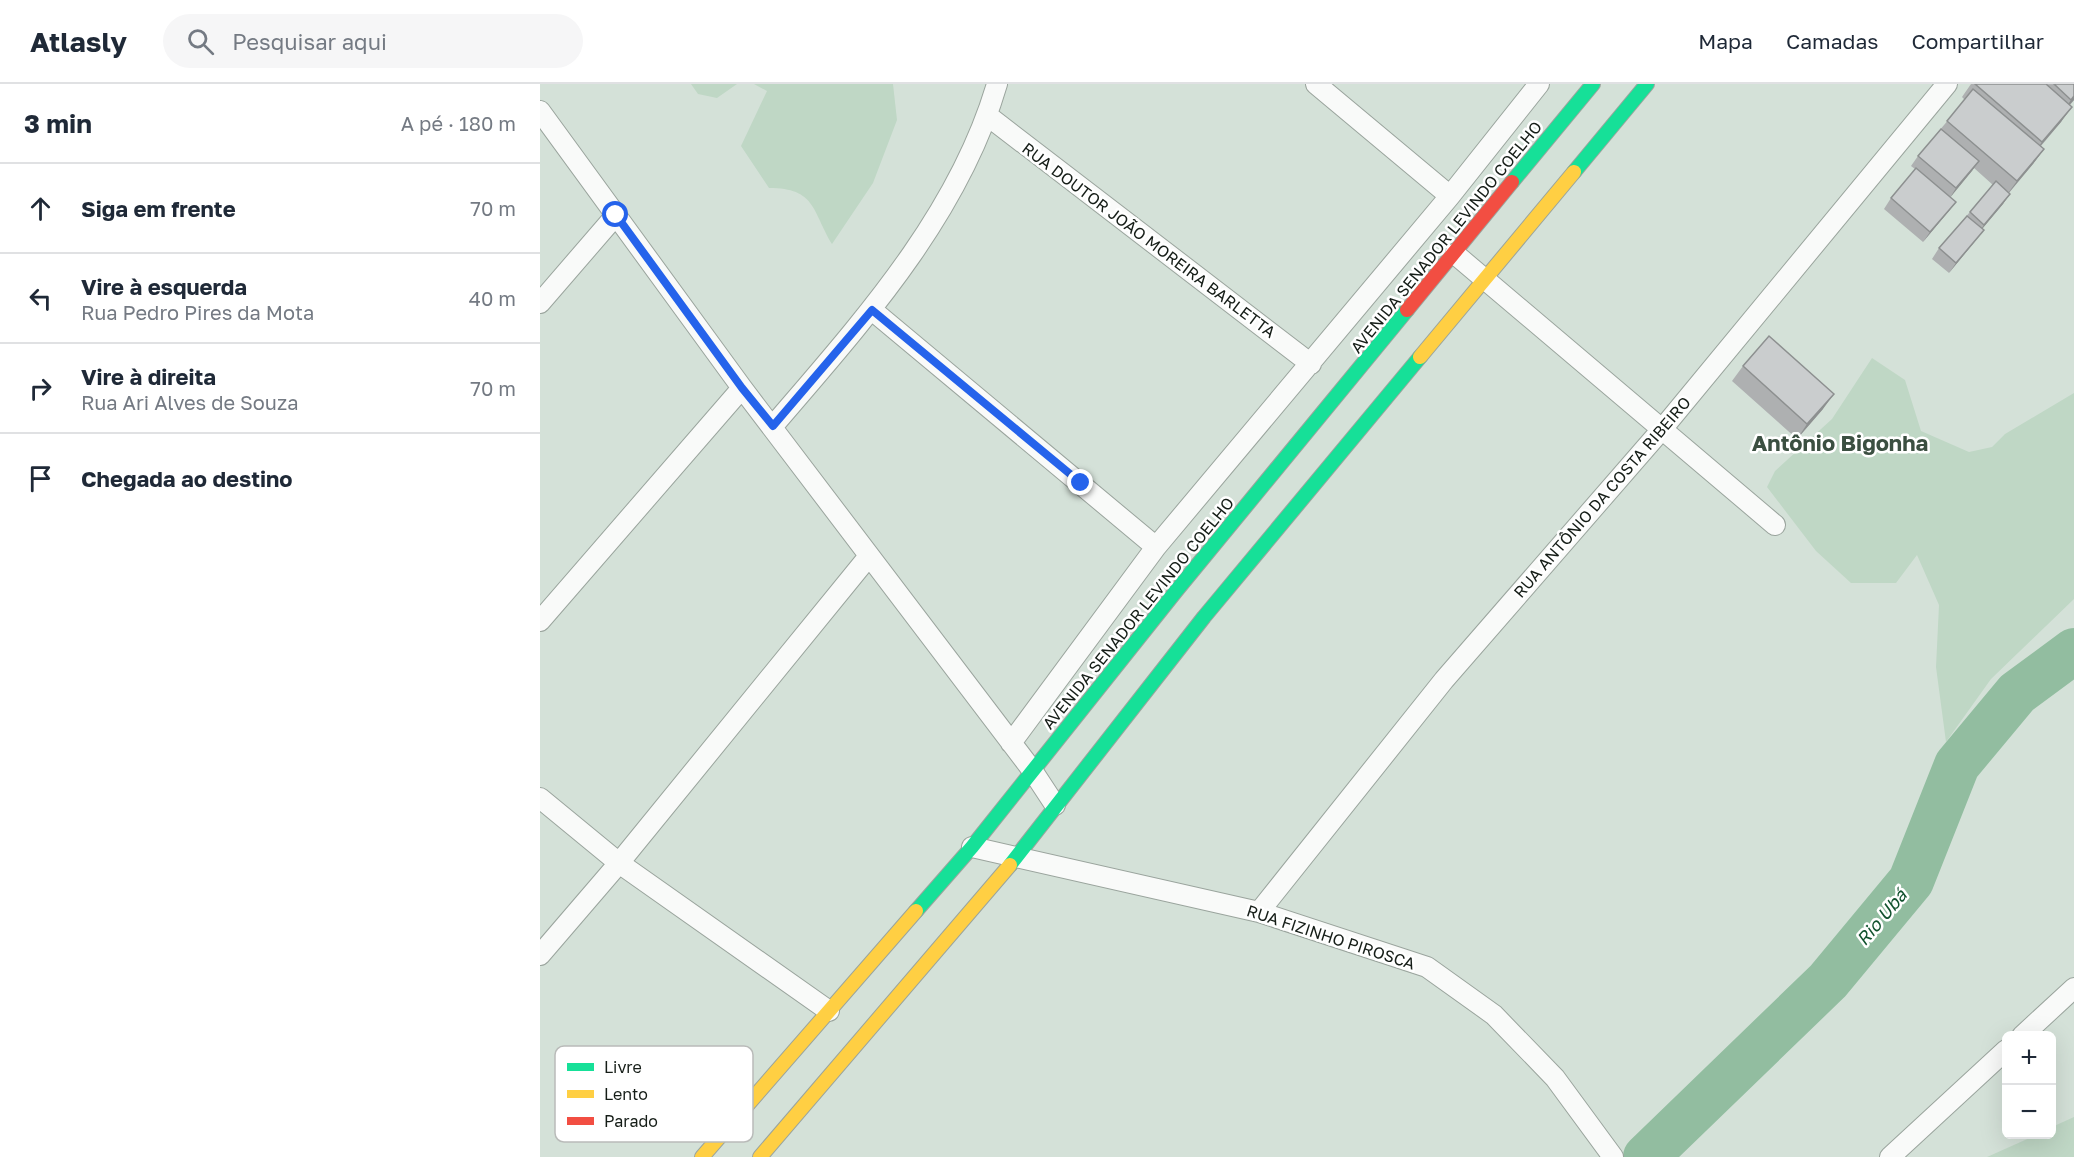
<!DOCTYPE html>
<html lang="pt">
<meta charset="utf-8">
<style>
body{margin:0;font-family:"Golos Text",sans-serif;background:#f6f6f7;color:#1f2937}
.controls{position:absolute;right:18px;bottom:18px;display:grid;overflow:hidden;border-radius:9px;box-shadow:0 6px 24px #0002}
.controls button{width:54px;height:54px;display:grid;place-items:center;padding:0;border:0;border-bottom:2px solid #e0e1e3;background:#fff;color:#1f2937;font:30px sans-serif}
.stop{position:absolute;width:18px;height:18px;margin:-14px;border:4px solid #2563eb;border-radius:50%;background:#fff}
.stop.end{background:#2563eb;border-color:#fff;box-shadow:0 2px 6px #0008}
.list{margin:0;padding:0;list-style:none}
h2{display:flex;justify-content:space-between;align-items:center;height:78px;margin:0;padding:0 24px;font-size:26px}
h2 small{font-size:20px;font-weight:400;color:#747a83}
.list li{display:grid;grid-template-columns:39px 1fr auto;gap:18px;align-items:center;box-sizing:border-box;height:90px;padding:0 24px;border-top:2px solid #e0e1e3}
.list b{display:block;font-size:22px;white-space:nowrap}
.list p{margin:0;font-size:20px;white-space:nowrap;color:#747a83}
.list em{font-size:20px;font-style:normal;color:#747a83}
.icon{flex:none;width:33px;height:33px;fill:none;stroke:currentColor;stroke-width:2;stroke-linecap:round;stroke-linejoin:round}
.map{position:relative;flex:none;width:1534px;height:1073px;overflow:hidden}
header{display:flex;align-items:center;gap:36px;box-sizing:border-box;height:84px;padding:0 30px;background:#fff;border-bottom:2px solid #e0e1e3}
header strong{font-size:28px}
nav{display:flex;gap:33px;margin-inline-start:auto;font-size:21px}
.search{width:420px;height:54px;background:#f6f6f7;display:flex;align-items:center;gap:15px;box-sizing:border-box;padding:0 21px;border-radius:33px;color:#747a83;font-size:22px}
main{display:flex}
aside{flex:1;background:#fff}
.map>svg:first-child{display:block}
.green{fill:#bfd7c5}
.lines{fill:none;stroke-linecap:round;stroke-linejoin:round}
.river{stroke:#92bda0;stroke-width:46}
.street-casing{stroke:#9aa49d;stroke-width:22}
.fast-casing{stroke:#9aa49d;stroke-width:16}
.slow-casing{stroke:#9aa49d;stroke-width:16}
.jam-casing{stroke:#9aa49d;stroke-width:16}
.street{stroke:#f9faf9;stroke-width:20}
.fast{stroke:#16e098;stroke-width:14}
.slow{stroke:#ffcf43;stroke-width:14}
.jam{stroke:#f24e42;stroke-width:14}
.wall{fill:#aeb0b1}
.shaded-wall{fill:#8d9090}
.building{fill:#cacdce;stroke:#8d9090;stroke-width:1.5}
.route{stroke:#2563eb;stroke-width:8}
.labels{text-anchor:middle;dominant-baseline:central;stroke-width:5;stroke-linejoin:round;paint-order:stroke}
.street-label{font-size:16px;fill:#151d17;stroke:#fff}
.water-label{font-size:18px;font-style:italic;fill:#11522e;stroke:#fff}
.district-label{font-size:22px;font-weight:bold;fill:#3b4f41;stroke:#fff}
.key{fill:#fff;stroke:#b9bbb9;stroke-width:1.5}
.key-label{font-size:16px;fill:#151d17}
</style>
<header>
<strong>Atlasly</strong>
<div class="search"><svg class="icon" aria-label="search" viewBox="0 0 24 24"><circle cx="10" cy="10" r="6"/><path d="M15 15l6 6"/></svg>Pesquisar aqui</div>
<nav><a>Mapa</a><a>Camadas</a><a>Compartilhar</a></nav>
</header>
<main>
<aside>
<h2>3 min<small>A pé · 180 m</small></h2>
<ul class="list">
<li><svg class="icon" aria-label="ahead" viewBox="0 0 24 24"><path d="M12 20V5M6 11l6-6 6 6"/></svg><div><b>Siga em frente</b></div><em>70 m</em></li>
<li><svg class="icon" aria-label="left" viewBox="0 0 24 24"><path d="M17 20v-9H6M10 6l-5 5 5 5"/></svg><div><b>Vire à esquerda</b><p>Rua Pedro Pires da Mota</p></div><em>40 m</em></li>
<li><svg class="icon" aria-label="right" viewBox="0 0 24 24"><path d="M7 20v-9h11M14 6l5 5-5 5"/></svg><div><b>Vire à direita</b><p>Rua Ari Alves de Souza</p></div><em>70 m</em></li>
<li><svg class="icon" aria-label="arrive" viewBox="0 0 24 24"><path d="M6 21V4h12l-3 4 3 4H6"/></svg><div><b>Chegada ao destino</b></div></li>
</ul>
</aside>
<div class="map">
<svg width="1534" height="1073" viewBox="0 0 1534 1073">
<rect width="100%" height="100%" fill="#d4e1d8"/>
<path class="green" d="M 151,0 L 197,0 L 177,14 L 158,10 Z
M 214,0 L 353,0 L 357,36 L 333,99 L 292,160 C 272,127 276,104 229,104 L 201,62 L 227,7 Z
M 1332,274 L 1365,296 L 1381,347 L 1429,368 L 1452,363 L 1465,350 L 1534,309 L 1534,515 L 1451,595 L 1406,658 L 1396,583 L 1399,521 L 1377,471 L 1356,499 L 1311,499 L 1276,467 L 1227,403 L 1235,387 L 1292,335 Z
M 1534,1033 L 1534,1073 L 1447,1073 L 1496,1051 L 1512,1050 L 1512,1043 Z"/>
<g class="lines">
<path class="river" d="M 1106,1073 L 1288,897 L 1371,797 L 1417,681 L 1477,609 L 1534,567"/>
<g class="street-casing">
<path id="street" d="M 776,0 L 910,112
M 0,27 L 202,304 L 492,686 L 515,721
M 448,32 L 771,280
M 915,170 L 1235,441
M 0,219 L 76,131
M 332,226 L 616,463
M 233,342 C 321,239 418,133 457,0
M 0,537 L 202,304
M 471,659 L 616,463 L 910,112 L 999,0
M 0,714 L 79,779 L 289,927
M 432,763 L 719,828 L 887,883 L 954,931 L 1015,994 L 1073,1073
M 719,828 L 904,596 L 1123,344 L 1407,0
M 0,871 L 79,779 L 329,472
M 1482,952 L 1534,904
M 1350,1073 L 1466,966"/>
</g>
<g class="fast-casing">
<path id="fast" d="M 1034,88 L 1107,0
M 972,98 L 1053,0
M 470,781 L 664,533 L 880,273
M 376,827 L 432,763 L 636,507 L 867,226"/>
</g>
<g class="slow-casing">
<path id="slow" d="M 880,273 L 1034,88
M 162,1073 L 376,827
M 220,1073 L 470,781"/>
</g>
<g class="jam-casing">
<path id="jam" d="M 867,226 L 972,98"/>
</g>
<use href="#street" class="street"/>
<use href="#fast" class="fast"/>
<use href="#slow" class="slow"/>
<use href="#jam" class="jam"/>
</g>
<path class="wall" d="M 1431,0 L 1534,0 L 1534,16 L 1530,21 L 1521,38 L 1501,62 L 1504,65 L 1493,80 L 1469,109 L 1463,120 L 1442,145 L 1436,156 L 1409,189 L 1392,175 L 1399,164 L 1453,101 L 1434,84 L 1410,113 L 1416,118 L 1408,128 L 1383,158 L 1344,125 L 1351,114 L 1375,85 L 1371,82 L 1378,72 L 1425,16 L 1422,13 Z
M 1203,282 L 1283,325 L 1257,355 L 1192,297 Z"/>
<path class="shaded-wall" d="M 1534,12 L 1534,16 L 1520,31 L 1531,16 Z
M 1532,23 L 1521,38 L 1491,73 L 1502,58 Z
M 1504,65 L 1493,80 L 1466,112 L 1477,97 Z
M 1439,77 L 1432,87 L 1409,115 L 1416,104 Z
M 1470,110 L 1463,120 L 1437,151 L 1444,141 Z
M 1416,118 L 1408,128 L 1383,158 L 1390,148 Z
M 1444,146 L 1436,156 L 1409,189 L 1416,179 Z
M 1294,310 L 1283,325 L 1257,355 L 1267,340 Z"/>
<path class="building" d="M 1435,0 L 1506,0 L 1532,23 L 1502,58 Z
M 1514,0 L 1534,0 L 1534,12 L 1531,16 Z
M 1433,5 L 1504,65 L 1477,97 L 1407,37 Z
M 1401,45 L 1439,77 L 1416,104 L 1378,72 Z
M 1376,84 L 1416,118 L 1390,148 L 1351,114 Z
M 1456,97 L 1470,110 L 1444,141 L 1430,128 Z
M 1427,132 L 1444,146 L 1416,179 L 1399,164 Z
M 1229,252 L 1294,310 L 1267,340 L 1203,282 Z"/>
<g class="lines">
<path class="route" d="M 76,131 L 202,304 L 233,342 L 332,226 L 541,399"/>
</g>
<g class="labels">
<g class="street-label">
<text transform="translate(906 153) rotate(-51)">AVENIDA SENADOR LEVINDO COELHO</text>
<text transform="translate(609 156) rotate(37)">RUA DOUTOR JOÃO MOREIRA BARLETTA</text>
<text transform="translate(1062 413) rotate(-49)">RUA ANTÔNIO DA COSTA RIBEIRO</text>
<text transform="translate(598 529) rotate(-51)">AVENIDA SENADOR LEVINDO COELHO</text>
<text transform="translate(791 853) rotate(18)">RUA FIZINHO PIROSCA</text>
</g>
<g class="water-label">
<text transform="translate(1341 833) rotate(-50)">Rio Ubá</text>
</g>
<g class="district-label">
<text x="1300" y="358">Antônio Bigonha</text>
</g>
</g>
<rect x="15" y="962" width="198" height="96" rx="9" class="key"/>
<rect x="27" y="979" width="27" height="8" fill="#16e098"/>
<rect x="27" y="1006" width="27" height="8" fill="#ffcf43"/>
<rect x="27" y="1033" width="27" height="8" fill="#f24e42"/>
<g class="key-label">
<text x="64" y="989">Livre</text>
<text x="64" y="1016">Lento</text>
<text x="64" y="1043">Parado</text>
</g>
</svg>
<div class="controls">
<button>+</button>
<button>−</button>
</div>
<div class="stop" style="left:76px;top:131px"></div>
<div class="stop end" style="left:541px;top:399px"></div>
</div>
</main>
